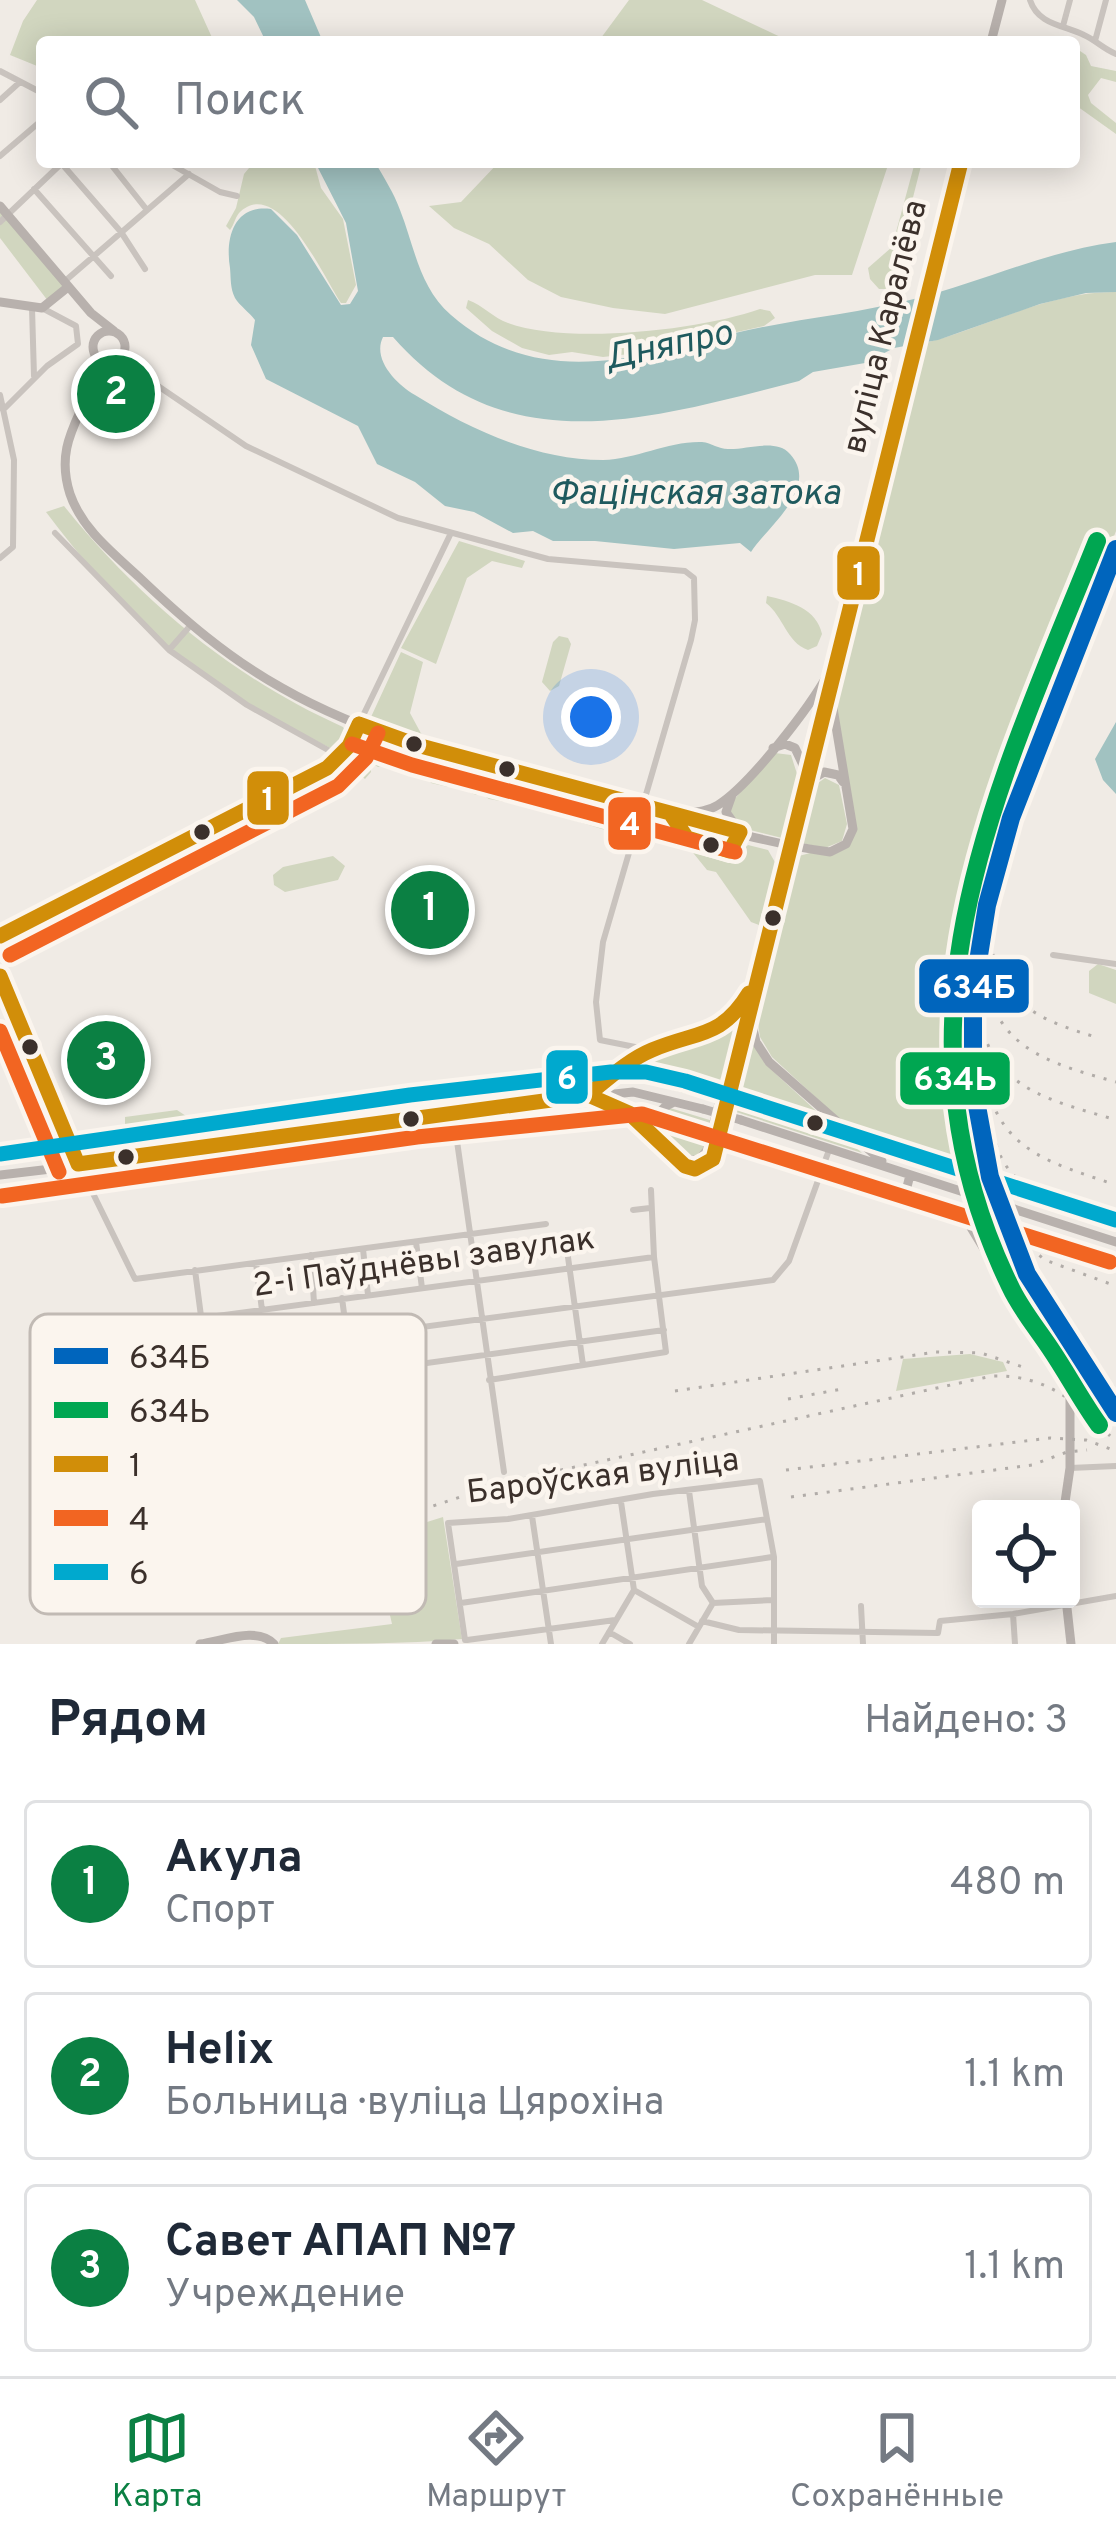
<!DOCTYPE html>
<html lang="ru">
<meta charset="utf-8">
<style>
body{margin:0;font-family:Overpass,sans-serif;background:#f6f6f7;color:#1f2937}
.controls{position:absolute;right:36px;bottom:36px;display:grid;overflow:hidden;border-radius:12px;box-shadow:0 6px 30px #0003}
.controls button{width:108px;height:108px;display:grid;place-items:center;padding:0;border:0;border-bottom:3px solid #e0e1e3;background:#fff;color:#1f2937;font:60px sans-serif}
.you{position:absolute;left:591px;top:717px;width:42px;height:42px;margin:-30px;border:9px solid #fff;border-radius:50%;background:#1a73e8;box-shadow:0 0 0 18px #1a73e833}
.badge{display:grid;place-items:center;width:78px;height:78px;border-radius:50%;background:#0b8043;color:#fff;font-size:39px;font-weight:700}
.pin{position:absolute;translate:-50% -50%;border:6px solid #fff;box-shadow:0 3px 12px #0006}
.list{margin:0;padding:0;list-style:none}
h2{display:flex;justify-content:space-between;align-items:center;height:156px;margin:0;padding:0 48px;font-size:51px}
h2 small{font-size:39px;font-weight:400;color:#747a83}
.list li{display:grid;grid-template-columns:78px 1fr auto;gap:36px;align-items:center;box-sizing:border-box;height:168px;margin:0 24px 24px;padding:0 24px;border:3px solid #e0e1e3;border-radius:12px}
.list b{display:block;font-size:45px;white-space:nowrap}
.list p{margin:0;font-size:39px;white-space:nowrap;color:#747a83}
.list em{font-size:39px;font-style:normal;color:#747a83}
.icon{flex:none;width:66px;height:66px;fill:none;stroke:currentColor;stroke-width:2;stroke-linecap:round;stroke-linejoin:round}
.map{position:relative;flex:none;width:1116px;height:1644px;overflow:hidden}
.search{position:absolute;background:#fff;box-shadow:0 6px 30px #0003;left:36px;right:36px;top:36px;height:132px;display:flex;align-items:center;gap:30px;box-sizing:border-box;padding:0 42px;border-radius:12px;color:#747a83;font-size:45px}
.sheet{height:732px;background:#fff}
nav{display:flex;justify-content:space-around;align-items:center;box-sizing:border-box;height:168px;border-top:3px solid #e0e1e3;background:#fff;font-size:33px;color:#747a83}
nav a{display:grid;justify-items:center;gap:6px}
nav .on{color:#0b8043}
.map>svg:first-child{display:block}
.green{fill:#d1d6bf}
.water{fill:#a1c2c1}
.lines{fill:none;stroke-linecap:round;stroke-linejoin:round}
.minor{stroke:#c9c3be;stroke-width:6}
.major{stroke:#b8b1ad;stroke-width:9}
.rail{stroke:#b1aca8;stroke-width:3;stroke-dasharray:3 9;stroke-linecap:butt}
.major-bridge{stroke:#b8b1ad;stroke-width:9}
.bus-1-casing{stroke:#fbf5ee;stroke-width:24}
.bus-2-casing{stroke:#fbf5ee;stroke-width:24}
.bus-3-casing{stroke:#fbf5ee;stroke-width:24}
.bus-1{stroke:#d18e09;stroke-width:15}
.bus-2{stroke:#f26522;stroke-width:15}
.bus-3{stroke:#00a9ce;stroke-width:15}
.rail-1-casing{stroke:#fbf5ee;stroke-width:27}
.rail-2-casing{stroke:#fbf5ee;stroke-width:27}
.rail-1{stroke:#0065bd;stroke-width:18}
.rail-2{stroke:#00a651;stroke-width:18}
.bus-dot{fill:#3b302b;stroke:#fbf5ee;stroke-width:4.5}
.labels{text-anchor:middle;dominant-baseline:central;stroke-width:9;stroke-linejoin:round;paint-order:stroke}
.street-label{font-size:33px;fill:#3b302b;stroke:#fbf5ee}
.water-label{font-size:36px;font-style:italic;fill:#1f5a5e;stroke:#fbf5ee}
.key{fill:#fbf5ee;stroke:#c1bab4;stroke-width:3}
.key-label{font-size:33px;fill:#3b302b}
.line-badge{stroke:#fbf5ee;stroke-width:4.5}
.badge-label{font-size:33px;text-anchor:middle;font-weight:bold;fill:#fff}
</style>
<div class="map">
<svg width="1116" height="1644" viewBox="0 0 1116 1644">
<rect width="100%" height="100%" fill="#f0ebe5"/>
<path class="green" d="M 37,0 L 195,0 L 214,42 L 42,42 L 42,68 L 10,55 L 23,21 Z
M 629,0 L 702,0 L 791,42 L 598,42 Z
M 1074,47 L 1086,55 L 1091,66 L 1116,71 L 1116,82 L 1101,78 L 1088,95 L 1091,103 L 1116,123 L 1116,134 L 1074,104 Z
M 254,162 L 314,162 L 321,188 L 343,219 L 356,285 L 346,303 L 341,303 C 325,280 278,173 239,213 C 235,218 234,225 230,230 L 226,226 L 236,208 L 244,174 Z
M 499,162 L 889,162 L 852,275 L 815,275 L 665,314 L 613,308 L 561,297 L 528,280 L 489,244 L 454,228 L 429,206 L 461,202 Z
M 915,162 L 922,162 L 891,284 L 888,289 L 879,289 L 870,279 L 868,268 L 892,247 Z
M 0,212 L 64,286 L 48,301 L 0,238 Z
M 1116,292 L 1116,531 L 993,849 L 967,962 L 965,1087 L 986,1183 L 983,1188 L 976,1187 L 888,1158 L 863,1141 L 772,1057 L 760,1037 L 757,1018 L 795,857 L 852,842 L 835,693 L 921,344 C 986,328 1048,291 1116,292 Z
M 468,300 C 483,305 493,318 508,323 C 568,345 701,330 760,309 L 770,311 L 775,318 L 764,326 L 647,352 L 603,357 L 572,352 L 549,355 L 522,348 L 492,331 L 466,308 Z
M 64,506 C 139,599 233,678 343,727 L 347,734 L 334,750 C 275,720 212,687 162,643 C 120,604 80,557 46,512 Z
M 459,541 L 525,561 L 522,568 L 492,561 L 467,578 L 436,664 L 401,648 Z
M 767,596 C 790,601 817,609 822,634 L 817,646 L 808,650 C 786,642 784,617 766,603 Z
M 559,636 L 568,638 L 571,644 L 559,686 L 550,691 L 542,682 L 553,642 Z
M 401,652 L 423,662 L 410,713 L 424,739 L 371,717 Z
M 371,735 C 393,743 410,754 431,754 L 633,813 L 628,837 L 527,806 L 489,799 L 480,793 L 476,795 L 452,785 L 448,787 L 431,783 L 428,778 L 409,776 L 384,765 L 378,767 L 370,762 L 371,772 L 365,779 L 345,763 L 360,740 Z
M 775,753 L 791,755 L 798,777 L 782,838 L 742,828 L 731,812 L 731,803 Z
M 825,778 L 839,785 L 847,824 L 842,841 L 825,848 L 797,842 L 811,788 Z
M 647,817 L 670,823 L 693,849 L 733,859 L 748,845 L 768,850 L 776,864 L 759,925 L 751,922 L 716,872 L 707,870 L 690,849 L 640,839 Z
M 333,856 L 345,866 L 338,880 L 285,892 L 274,885 L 273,875 L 283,867 Z
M 1098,964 L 1116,970 L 1116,1004 L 1089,993 L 1089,971 Z
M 739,1017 L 714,1101 L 639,1081 L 607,1084 L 640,1059 L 732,1024 Z
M 749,1031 L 765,1064 L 862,1153 L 730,1110 Z
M 670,1108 L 713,1121 L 704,1152 L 696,1158 C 673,1158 661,1136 660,1115 Z
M 177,1110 L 201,1126 L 197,1135 L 178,1136 L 167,1126 L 125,1131 L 125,1117 Z
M 970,1354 L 1003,1362 L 1007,1371 L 896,1391 L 903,1359 Z
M 443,1517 L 462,1639 C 405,1644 340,1644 278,1644 L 281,1638 L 392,1624 L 387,1602 L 402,1601 L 395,1579 L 385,1579 L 379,1537 Z"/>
<path class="water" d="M 237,0 L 305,0 L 323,42 L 266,42 L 254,17 Z
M 315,162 L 375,162 C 384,178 394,193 400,210 C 415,248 419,287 451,315 C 537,390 637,358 735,333 C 794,319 855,314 914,299 C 982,282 1046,251 1116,242 L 1116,292 L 1086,293 L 1040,304 L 938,340 L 894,348 L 865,363 L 813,372 L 799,381 C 655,417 506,467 393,337 L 383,337 C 372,359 396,384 415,395 C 471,430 536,460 603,460 C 637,459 668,441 702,442 C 712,443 718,449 728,449 C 746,450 776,438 790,454 C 821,488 765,529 751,552 L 740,543 L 674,549 L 595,541 L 553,541 L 533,531 L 513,533 L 474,512 L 445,506 L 415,482 L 377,464 L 358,426 L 266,379 L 251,345 L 255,320 C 249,312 240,306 235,298 C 230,288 231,279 230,268 C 225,238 234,204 271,209 L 297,235 L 341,305 L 350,304 L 358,291 L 346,223 Z
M 1116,722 L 1116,794 L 1103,780 L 1095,759 Z"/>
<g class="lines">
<path class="minor" d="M 1030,0 C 1038,25 1064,25 1084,35 C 1097,41 1102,48 1116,54
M 1063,26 L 1070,0
M 1095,41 L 1106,0
M 0,71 L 42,93
M 0,100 L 20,82
M 0,156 L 42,120
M 109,162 L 147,210
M 167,162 L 220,192 L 237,196
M 62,164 L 121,232 L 145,269
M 34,189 L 111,276
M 0,222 L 61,164
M 65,281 L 189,174
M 32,308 L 34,376
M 125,351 L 134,368
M 112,363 L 136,371 L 246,446 L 398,518 L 548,559 L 685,571 L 694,578 L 695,620 L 691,640 L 603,942 L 596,1002 L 600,1040 L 650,1050
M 0,395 L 14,460 L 13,547 L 0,558
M 3,410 L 47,366 L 78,344 L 76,326 L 42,308
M 55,533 L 169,650 L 247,705 L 337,755
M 169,650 L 190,626
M 359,724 L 450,535
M 1053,955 L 1116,964
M 453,1113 L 504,1472
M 79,1165 L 135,1279 L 546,1224
M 633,1210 L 650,1208
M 416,1242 L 422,1288
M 363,1249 L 368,1295
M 567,1250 L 583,1365
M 311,1255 L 314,1303
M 256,1263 L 262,1310
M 195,1270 L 211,1393 L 664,1330
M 342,1298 L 352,1375
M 202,1318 L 654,1257
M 206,1356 L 773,1280 L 789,1261 L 829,1150
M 489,1380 L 666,1352 L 654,1257 L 651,1190
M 1070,1468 L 1116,1466
M 689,1491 L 702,1586 L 713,1603
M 532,1516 L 551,1644
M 456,1564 L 767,1519
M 634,1590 L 699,1627
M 461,1603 L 772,1557
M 713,1603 L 772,1600
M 861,1606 L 863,1644
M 1013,1614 L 1015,1644
M 702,1621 L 739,1630 L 938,1633 L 940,1621 L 1013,1614 L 1116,1596
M 609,1632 L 630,1644
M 465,1640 L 448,1523 L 508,1519 L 653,1494 L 760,1481 L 774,1557 L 774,1644
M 467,1640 L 615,1620
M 602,1644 L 634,1590 L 621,1502
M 689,1644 L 713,1603"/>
<path class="major" d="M 991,42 L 1002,0
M 0,206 L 91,313 L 114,331
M 0,302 L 42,308 L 68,287
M93 347a16 16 0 1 1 32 0a16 16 0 1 1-32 0Z
M 95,355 C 98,406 50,432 70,494 C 82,529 113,553 139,577 C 183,619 228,658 282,688 C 382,745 499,768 609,797 C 682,817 755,842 830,852 L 846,844 L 853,829 L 830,690
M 773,748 L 785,744 L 795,748 L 803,765
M 812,779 L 824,772 L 838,775 L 843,782
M 732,795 L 726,812 L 740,832
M 682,813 C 695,812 707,812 718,805 C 750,785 810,707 828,674
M 792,821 L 818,714
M 796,828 L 961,162
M 0,936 L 327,768 L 349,746 L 359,724
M 0,976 L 78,1164
M 752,1024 L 756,1042 L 769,1062 L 882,1161
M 588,1095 L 652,1050 L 723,1029 L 744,1003
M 593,1097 C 609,1103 624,1108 637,1119 C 656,1136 669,1164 695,1169 L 713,1159 L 789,860
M 402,1120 L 438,1119
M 741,1120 L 979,1197
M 432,1124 L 447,1123 L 456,1128
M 669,1145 C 656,1129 651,1111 674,1102
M 681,1158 L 698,1161 L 707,1150 L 773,896
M 0,1175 L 68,1167 L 87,1160 L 127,1159 L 402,1120 L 412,1116 L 633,1092 L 703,1109
M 910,1175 L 906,1191 L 909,1196 L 955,1213 L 970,1226 L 1070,1390 L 1070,1468 L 1064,1509
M 1014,1209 L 1116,1242
M 1066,1599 L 1071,1644
M 200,1644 C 223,1641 257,1626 274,1644
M 436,1644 L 454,1644"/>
<path class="rail" d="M 999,870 C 988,933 973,997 974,1061 C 975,1181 1037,1302 1116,1390
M 993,954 C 1007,1009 1049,1023 1099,1038
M 988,988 C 1001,1053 1061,1066 1116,1082
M 981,1021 C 993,1091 1058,1102 1116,1120
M 988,1089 C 1004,1152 1055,1164 1110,1183
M 996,1144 C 1012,1198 1069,1205 1116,1220
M 1021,1240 L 1045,1260 L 1116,1286
M 675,1391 L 936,1352 L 981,1353 L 1029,1369
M 788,1399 L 847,1388
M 342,1422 L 373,1418
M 303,1447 L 333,1465
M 786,1470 L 1050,1438 L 1086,1440 L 1116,1451
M 791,1497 L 1032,1465 L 1067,1452 L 1087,1450
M 163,1558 L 375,1525 L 506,1482 L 992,1376 C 1047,1374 1080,1404 1116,1442"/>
<path class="major-bridge" d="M 783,859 L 791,827
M 703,1109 L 741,1120
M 979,1197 L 1014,1209"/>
<g class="bus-1-casing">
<path id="bus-1" d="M 359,724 L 417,745 L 670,813
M 670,813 L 740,832 L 730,851 L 687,838 Z
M 0,936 L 327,768 L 349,746 L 359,724
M 0,976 L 78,1164
M 588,1095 C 608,1079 628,1060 652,1050 C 696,1031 721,1039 749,993
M 78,1164 L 588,1095 L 629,1113 L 685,1166 L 695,1169 L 713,1159 L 961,162"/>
</g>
<g class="bus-2-casing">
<path id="bus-2" d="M 352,744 L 412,765 L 735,852
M 10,955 L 338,786 L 366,758 L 378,733
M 0,1031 L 59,1172
M 2,1196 L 417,1137 L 642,1114 L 1110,1262"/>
</g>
<g class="bus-3-casing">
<path id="bus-3" d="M 0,1154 L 410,1095 L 611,1072 L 646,1072 L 685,1081 L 1116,1220"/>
</g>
<use href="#bus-1" class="bus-1"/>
<use href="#bus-2" class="bus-2"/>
<use href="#bus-3" class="bus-3"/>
<g class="rail-1-casing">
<path id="rail-1" d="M 1116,549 L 1011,818 L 987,905 L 973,993 L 973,1084 L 990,1177 L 1027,1274 L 1116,1413"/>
</g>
<g class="rail-2-casing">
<path id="rail-2" d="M 1097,541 C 996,792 881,1020 1010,1286 C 1020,1308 1036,1327 1050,1348 C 1067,1373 1081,1400 1099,1425"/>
</g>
<use href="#rail-1" class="rail-1"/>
<use href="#rail-2" class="rail-2"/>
</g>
<g class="bus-dot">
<circle cx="414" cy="744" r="10"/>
<circle cx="507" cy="769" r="10"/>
<circle cx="202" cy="832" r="10"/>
<circle cx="711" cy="845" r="10"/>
<circle cx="773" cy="918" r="10"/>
<circle cx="30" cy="1047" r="10"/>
<circle cx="411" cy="1119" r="10"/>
<circle cx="815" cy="1123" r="10"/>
<circle cx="126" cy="1157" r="10"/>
</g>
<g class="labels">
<g class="street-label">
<text transform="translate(887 327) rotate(-76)">вуліца Каралёва</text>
<text transform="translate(424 1264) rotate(-8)">2-і Паўднёвы завулак</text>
<text transform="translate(603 1478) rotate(-7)">Бароўская вуліца</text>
</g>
<g class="water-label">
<text transform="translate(669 347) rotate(-12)">Дняпро</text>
<text x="695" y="495">Фацінская затока</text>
</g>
</g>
<rect x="30" y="1314" width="396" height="300" rx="18" class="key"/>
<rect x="54" y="1348" width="54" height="16" fill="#0065bd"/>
<rect x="54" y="1402" width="54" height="16" fill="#00a651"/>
<rect x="54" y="1456" width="54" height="16" fill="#d18e09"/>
<rect x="54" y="1510" width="54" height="16" fill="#f26522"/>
<rect x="54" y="1564" width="54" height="16" fill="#00a9ce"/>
<g class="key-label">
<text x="129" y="1368">634Б</text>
<text x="129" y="1422">634Ь</text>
<text x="129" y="1476">1</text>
<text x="129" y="1530">4</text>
<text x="129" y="1584">6</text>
</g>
<g class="line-badge">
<rect x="835" y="544" width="47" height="58" rx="12" fill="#d18e09"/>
<rect x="245" y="769" width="46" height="58" rx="12" fill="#d18e09"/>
<rect x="606" y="795" width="47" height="57" rx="12" fill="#f26522"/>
<rect x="917" y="957" width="114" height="58" rx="12" fill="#0065bd"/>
<rect x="544" y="1048" width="46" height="58" rx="12" fill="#00a9ce"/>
<rect x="898" y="1050" width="114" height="57" rx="12" fill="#00a651"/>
</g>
<g class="badge-label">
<text x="859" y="585">1</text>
<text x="268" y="810">1</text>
<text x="630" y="835">4</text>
<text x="974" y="998">634Б</text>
<text x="567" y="1089">6</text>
<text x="955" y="1090">634Ь</text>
</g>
</svg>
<div class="controls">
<button><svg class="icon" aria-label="locate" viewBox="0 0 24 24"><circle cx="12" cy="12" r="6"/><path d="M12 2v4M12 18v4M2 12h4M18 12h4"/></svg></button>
</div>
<div class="you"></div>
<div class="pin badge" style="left:430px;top:910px">1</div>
<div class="pin badge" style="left:116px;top:394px">2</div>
<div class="pin badge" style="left:106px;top:1060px">3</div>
<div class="search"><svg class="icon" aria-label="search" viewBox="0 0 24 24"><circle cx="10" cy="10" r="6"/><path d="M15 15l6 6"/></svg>Поиск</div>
</div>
<section class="sheet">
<h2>Рядом<small>Найдено: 3</small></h2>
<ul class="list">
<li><span class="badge">1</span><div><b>Акула</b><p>Спорт</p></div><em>480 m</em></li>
<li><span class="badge">2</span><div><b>Helix</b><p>Больница · вуліца Цярохіна</p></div><em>1.1 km</em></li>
<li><span class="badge">3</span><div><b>Савет АПАП №7</b><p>Учреждение</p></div><em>1.1 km</em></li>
</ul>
</section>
<nav>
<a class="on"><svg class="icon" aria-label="map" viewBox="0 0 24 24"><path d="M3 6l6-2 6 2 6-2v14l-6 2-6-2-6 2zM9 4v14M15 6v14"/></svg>Карта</a>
<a><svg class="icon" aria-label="directions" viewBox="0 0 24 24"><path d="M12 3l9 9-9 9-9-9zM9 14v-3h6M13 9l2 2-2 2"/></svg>Маршрут</a>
<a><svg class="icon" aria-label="saved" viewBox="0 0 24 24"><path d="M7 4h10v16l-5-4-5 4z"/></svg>Сохранённые</a>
</nav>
